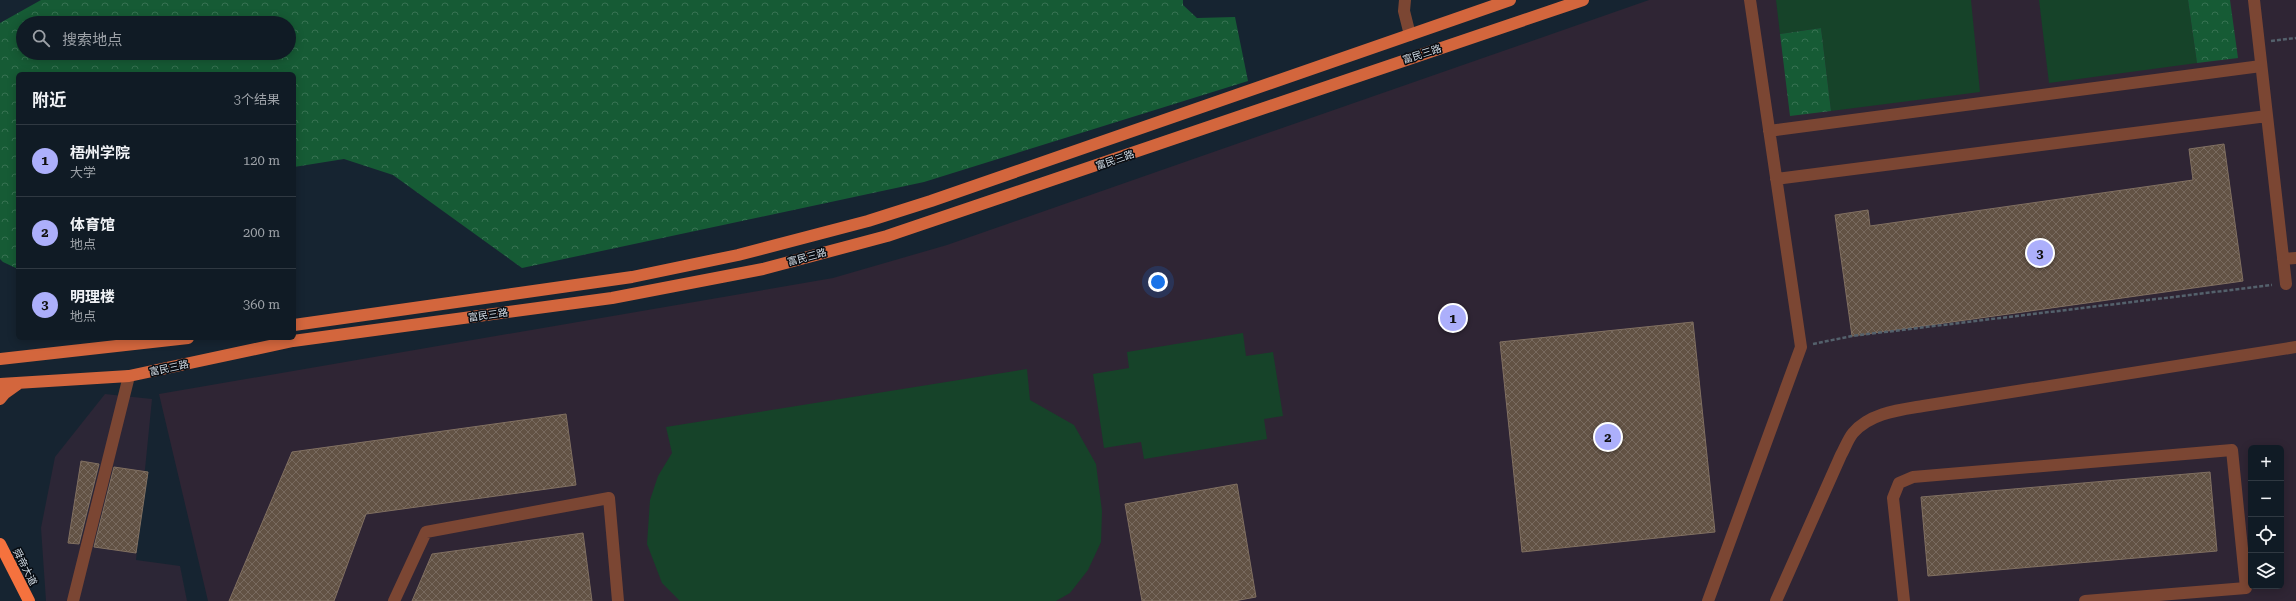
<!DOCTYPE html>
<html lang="zh">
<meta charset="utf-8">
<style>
body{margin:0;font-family:"Roboto Serif","Noto Sans SC",serif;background:#1e2832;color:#f1f3f6}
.controls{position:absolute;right:12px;bottom:12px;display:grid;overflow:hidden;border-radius:6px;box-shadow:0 2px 10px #0003}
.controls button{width:36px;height:36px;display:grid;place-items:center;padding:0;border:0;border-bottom:1px solid #303942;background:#101b25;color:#f1f3f6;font:20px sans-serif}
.you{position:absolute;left:1158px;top:282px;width:14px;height:14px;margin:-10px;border:3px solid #fff;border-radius:50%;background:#1a73e8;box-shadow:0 0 0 6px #1a73e833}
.badge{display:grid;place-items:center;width:26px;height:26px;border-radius:50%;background:#acaffb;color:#111;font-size:13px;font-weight:700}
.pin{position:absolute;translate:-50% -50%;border:2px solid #fff;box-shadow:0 1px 4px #0006}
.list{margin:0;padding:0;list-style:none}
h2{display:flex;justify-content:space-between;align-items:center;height:52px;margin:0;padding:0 16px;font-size:17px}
h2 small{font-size:13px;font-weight:400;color:#9ca1a7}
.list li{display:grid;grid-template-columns:26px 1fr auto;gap:12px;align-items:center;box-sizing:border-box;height:72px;padding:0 16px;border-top:1px solid #303942}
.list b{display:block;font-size:15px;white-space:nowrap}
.list p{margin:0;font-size:13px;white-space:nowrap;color:#9ca1a7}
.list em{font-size:13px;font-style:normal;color:#9ca1a7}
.icon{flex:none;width:22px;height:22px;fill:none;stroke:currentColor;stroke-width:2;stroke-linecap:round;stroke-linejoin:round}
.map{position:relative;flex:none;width:2296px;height:601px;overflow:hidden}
.search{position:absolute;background:#101b25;box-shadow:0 2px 10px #0003;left:16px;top:16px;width:280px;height:44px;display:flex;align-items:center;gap:10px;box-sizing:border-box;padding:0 14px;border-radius:22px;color:#9ca1a7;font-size:15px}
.panel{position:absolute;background:#101b25;box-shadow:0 2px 10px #0003;left:16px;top:72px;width:280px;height:268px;border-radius:6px}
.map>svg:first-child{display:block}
.commercial{fill:#2c2636}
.education{fill:#2f2534;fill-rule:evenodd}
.green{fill:#164329}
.forest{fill:url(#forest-crowns);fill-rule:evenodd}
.building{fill:url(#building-cross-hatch);stroke:#817061}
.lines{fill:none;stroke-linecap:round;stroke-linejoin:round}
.path{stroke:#54616c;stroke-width:2.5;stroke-dasharray:4 2;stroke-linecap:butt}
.minor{stroke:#7b4633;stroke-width:12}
.major{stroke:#d3663d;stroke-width:12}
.highway{stroke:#f5723e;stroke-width:12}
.labels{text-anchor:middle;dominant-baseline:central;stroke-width:3;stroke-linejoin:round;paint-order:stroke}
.street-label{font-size:10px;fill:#d4dde6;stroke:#070c12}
</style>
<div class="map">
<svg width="2296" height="601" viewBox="0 0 2296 601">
<defs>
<pattern id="forest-crowns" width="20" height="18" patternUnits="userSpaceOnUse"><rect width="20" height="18" fill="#165b35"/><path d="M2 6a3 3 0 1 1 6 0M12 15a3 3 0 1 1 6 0" fill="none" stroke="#377252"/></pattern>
<pattern id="building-cross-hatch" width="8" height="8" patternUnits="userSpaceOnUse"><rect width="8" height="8" fill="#625244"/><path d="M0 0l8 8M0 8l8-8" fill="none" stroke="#786a5f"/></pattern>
</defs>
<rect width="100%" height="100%" fill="#162431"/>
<path class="commercial" d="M 105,394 L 152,399 L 136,560 L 180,566 L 187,601 L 46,601 L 41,528 L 55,457 Z"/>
<path class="education" d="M 1649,0 L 2296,0 L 2296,601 L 208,601 L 159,394 L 833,278 L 947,245 ZM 2251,448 L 2281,448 L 2281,586 L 2251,586 Z"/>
<path class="green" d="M 1776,0 L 1971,0 L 1980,92 L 1831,111 L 1821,28 L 1780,34 Z
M 2039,0 L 2188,0 L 2197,63 L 2049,83 Z
M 1243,333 L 1246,356 L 1273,352 L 1283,416 L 1264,419 L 1267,439 L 1144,459 L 1141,442 L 1104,448 L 1093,374 L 1129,368 L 1127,352 Z
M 1027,369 L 1030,400 L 1074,425 L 1096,464 L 1102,511 L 1101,542 L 1088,570 L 1070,593 L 1056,601 L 680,601 L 662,583 L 647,544 L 650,500 L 658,476 L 672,453 L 666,427 Z"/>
<path class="forest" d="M 41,0 L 1183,0 L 1183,5 L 1197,18 L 1235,17 L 1248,81 L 924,182 L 522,268 L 393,175 L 344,159 L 294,167 L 294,74 L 18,74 L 18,269 L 3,262 L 0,259 L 0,23 ZM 23,23 L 289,23 L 289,53 L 23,53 Z
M 2188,0 L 2230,0 L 2238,58 L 2197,63 Z
M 1821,28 L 1831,111 L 1790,116 L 1780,34 Z"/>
<path class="building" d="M 2224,144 L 2243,281 L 1852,336 L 1835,215 L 1868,210 L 1870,226 L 2193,180 L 2189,149 Z
M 1693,322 L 1715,532 L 1522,552 L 1500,342 Z
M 566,414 L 576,485 L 366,514 L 334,601 L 229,601 L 292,452 Z
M 81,461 L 99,464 L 79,544 L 68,543 Z
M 114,467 L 148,472 L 136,553 L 94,547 Z
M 2210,472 L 2217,551 L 1928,576 L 1921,497 Z
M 1237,484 L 1256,597 L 1234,601 L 1142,601 L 1125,504 Z
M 583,533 L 592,601 L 412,601 L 432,554 Z"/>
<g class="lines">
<path class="path" d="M 2271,41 L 2296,38
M 1813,344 L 1852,336 L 2272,285"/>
<path class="minor" d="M 1405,0 L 1404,11 L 1410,35
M 2254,0 L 2286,284
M 1769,131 L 2261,66
M 1776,179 L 2267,116
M 2283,259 L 2296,258
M 73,601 L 129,376
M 394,601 L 426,532 L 609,498 L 618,601
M 1708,601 L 1801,347 L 1750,0
M 1776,601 L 1841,455 C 1845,448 1848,439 1853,433 C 1870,413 1899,410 1923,406 L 2296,347
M 1904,601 L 1893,498 L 1899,483 L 1913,477 L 2232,450 L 2246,588 L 2085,601"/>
<path class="major" d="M 294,325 L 632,277 L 738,255 L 868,221 L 931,201 L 1510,0
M 0,359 L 188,338
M 0,384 L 129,376 L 293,341 L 612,298 L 763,269 L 887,236 L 1583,0
M 0,399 L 5,393 L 19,383"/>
<path class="highway" d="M 0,544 L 29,601"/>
</g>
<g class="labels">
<g class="street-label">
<text transform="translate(1422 54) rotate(-18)">富民三路</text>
<text transform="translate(1115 160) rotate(-19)">富民三路</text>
<text transform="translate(807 257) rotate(-15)">富民三路</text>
<text transform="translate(488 315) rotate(-8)">富民三路</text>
<text transform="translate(169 368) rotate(-12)">富民三路</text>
<text transform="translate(25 567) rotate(63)">舜帝大道</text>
</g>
</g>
</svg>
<div class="controls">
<button>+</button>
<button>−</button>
<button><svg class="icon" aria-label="locate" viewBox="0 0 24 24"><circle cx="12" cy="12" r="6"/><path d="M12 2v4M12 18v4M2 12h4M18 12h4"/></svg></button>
<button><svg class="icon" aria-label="layers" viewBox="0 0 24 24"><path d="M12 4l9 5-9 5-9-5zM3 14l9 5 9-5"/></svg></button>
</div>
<div class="you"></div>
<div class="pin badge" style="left:1453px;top:318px">1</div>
<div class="pin badge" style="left:1608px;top:437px">2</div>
<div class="pin badge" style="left:2040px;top:253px">3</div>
<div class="search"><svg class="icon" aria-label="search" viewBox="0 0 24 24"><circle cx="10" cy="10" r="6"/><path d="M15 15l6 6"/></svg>搜索地点</div>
<section class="panel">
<h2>附近<small>3个结果</small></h2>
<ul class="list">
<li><span class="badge">1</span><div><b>梧州学院</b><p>大学</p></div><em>120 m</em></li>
<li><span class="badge">2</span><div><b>体育馆</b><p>地点</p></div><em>200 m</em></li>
<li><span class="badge">3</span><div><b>明理楼</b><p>地点</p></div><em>360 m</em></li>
</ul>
</section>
</div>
